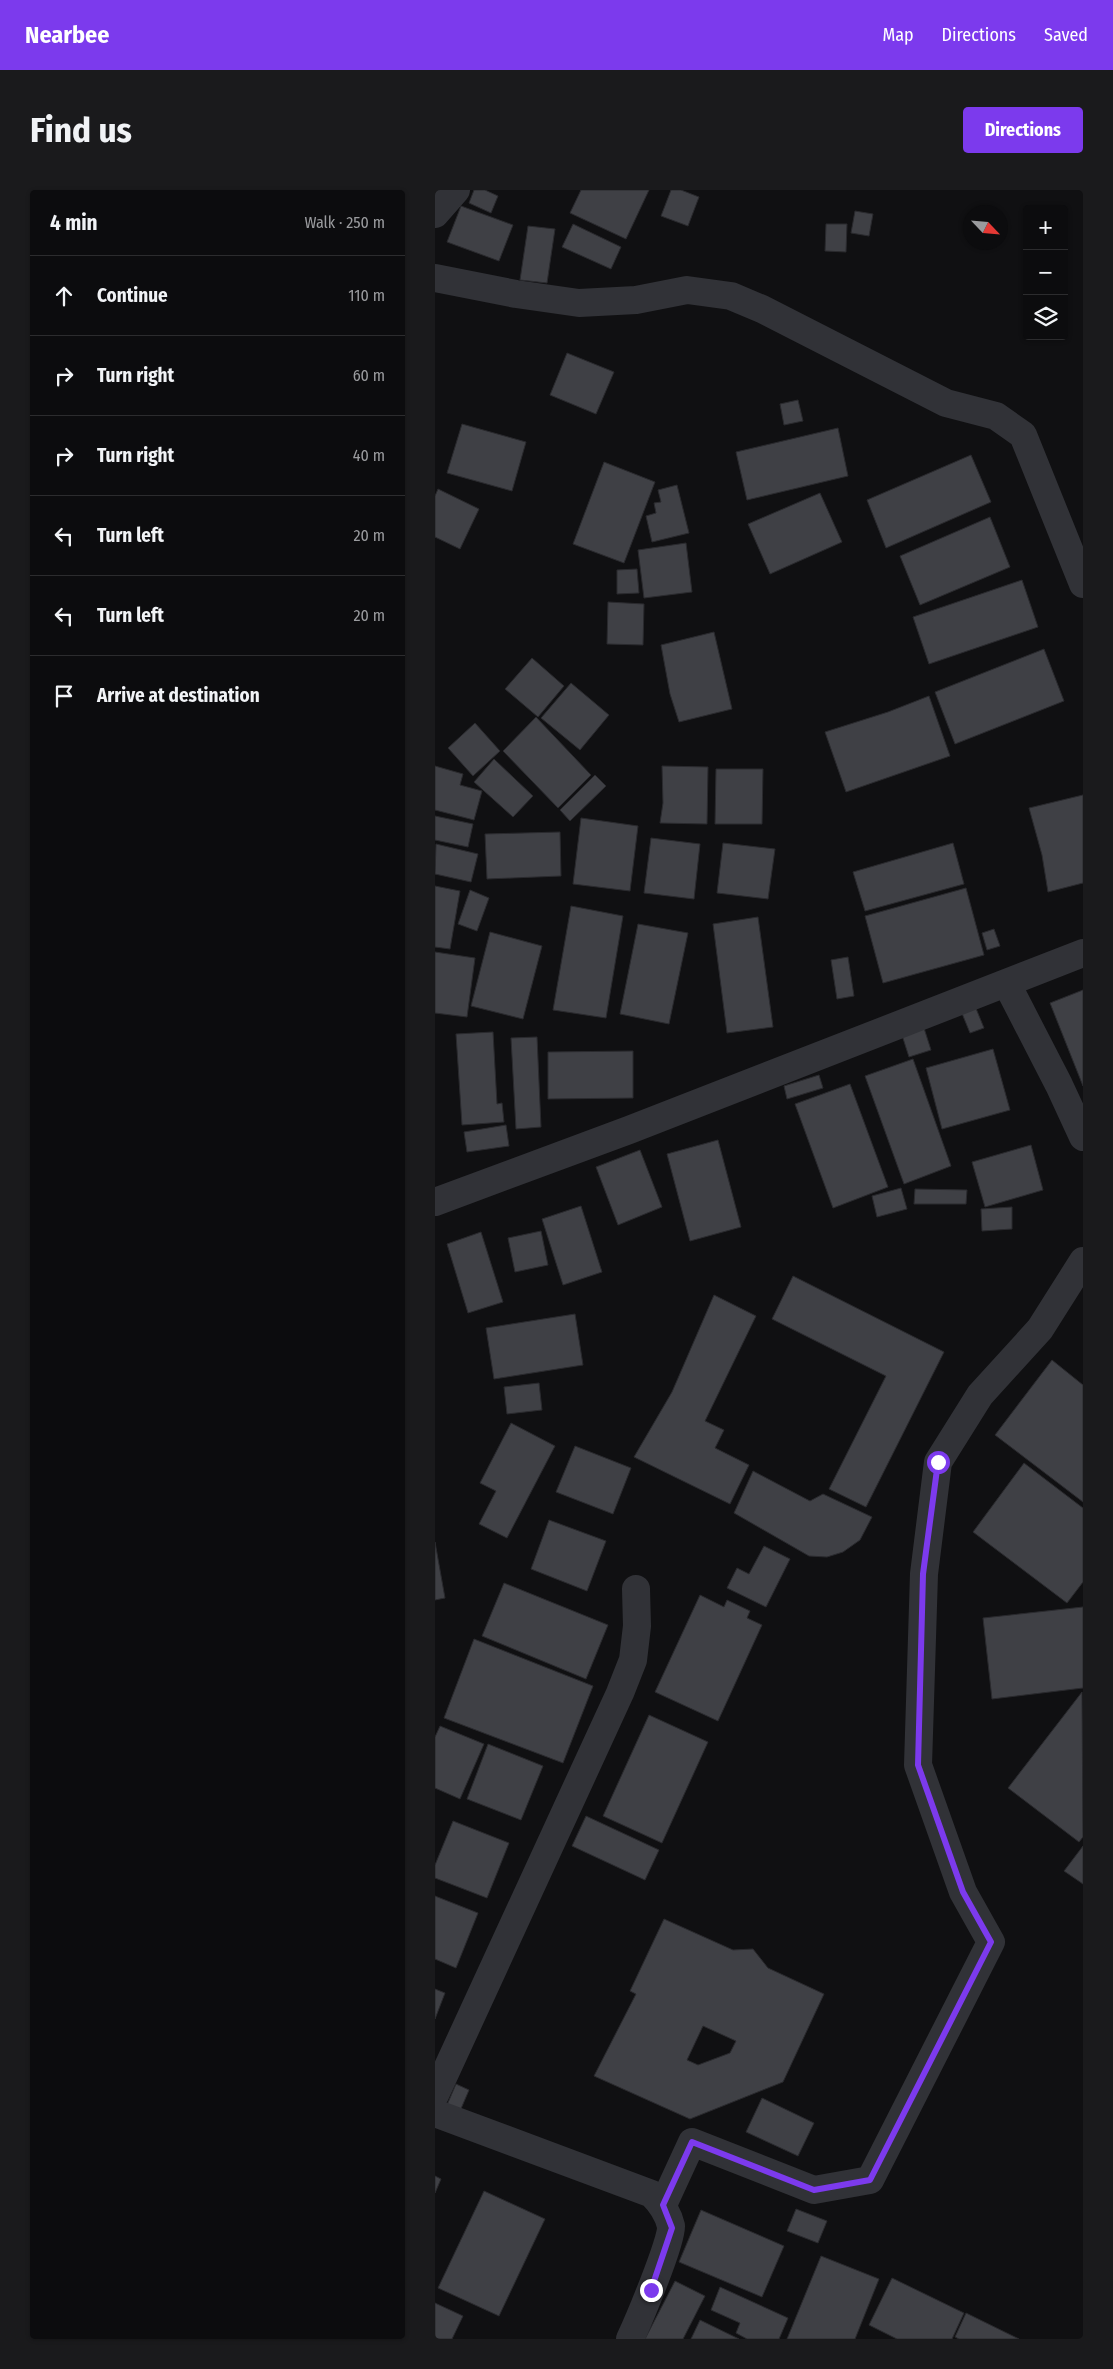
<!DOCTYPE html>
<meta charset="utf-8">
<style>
body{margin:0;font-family:"Fira Sans Condensed",sans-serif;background:#1a1a1c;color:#f1f3f6}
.controls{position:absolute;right:15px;top:15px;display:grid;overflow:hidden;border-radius:5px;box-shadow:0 1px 4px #0004}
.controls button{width:45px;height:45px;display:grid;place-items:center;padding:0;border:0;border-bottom:1px solid #2c2c2e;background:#0c0c0e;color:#f1f3f6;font:25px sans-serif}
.compass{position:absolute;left:528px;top:15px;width:45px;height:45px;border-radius:50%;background:#0c0c0e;box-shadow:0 1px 4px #0004;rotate:116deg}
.stop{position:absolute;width:15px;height:15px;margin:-11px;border:4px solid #7c3aed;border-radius:50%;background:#fff}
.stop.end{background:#7c3aed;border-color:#fff;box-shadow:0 1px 5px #0008}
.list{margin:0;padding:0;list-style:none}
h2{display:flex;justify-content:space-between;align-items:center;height:65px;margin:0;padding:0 20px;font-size:21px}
h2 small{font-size:16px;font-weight:400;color:#9a9b9e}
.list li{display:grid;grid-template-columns:32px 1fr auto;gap:15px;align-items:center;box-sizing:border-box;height:80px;padding:0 20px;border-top:1px solid #2c2c2e}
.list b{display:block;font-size:19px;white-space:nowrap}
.list em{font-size:16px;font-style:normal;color:#9a9b9e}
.icon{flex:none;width:28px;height:28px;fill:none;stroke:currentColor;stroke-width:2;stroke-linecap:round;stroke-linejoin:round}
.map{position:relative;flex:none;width:648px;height:2149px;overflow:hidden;border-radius:5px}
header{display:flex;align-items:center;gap:30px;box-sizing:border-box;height:70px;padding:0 25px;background:#7c3aed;color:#fff}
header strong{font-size:24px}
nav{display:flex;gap:28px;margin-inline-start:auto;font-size:18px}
.intro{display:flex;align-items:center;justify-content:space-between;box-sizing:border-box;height:120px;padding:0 30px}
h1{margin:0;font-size:35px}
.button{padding:12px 22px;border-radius:5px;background:#7c3aed;color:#fff;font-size:18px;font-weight:700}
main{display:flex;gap:30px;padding:0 30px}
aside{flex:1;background:#0c0c0e;border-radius:5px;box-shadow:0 1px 4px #0004}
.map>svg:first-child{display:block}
.building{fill:#3f4045;stroke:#2a2a2e;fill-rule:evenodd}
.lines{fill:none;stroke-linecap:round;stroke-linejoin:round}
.street{stroke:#313237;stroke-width:28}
.route{stroke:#7c3aed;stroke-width:6}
</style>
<header>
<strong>Nearbee</strong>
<nav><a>Map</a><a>Directions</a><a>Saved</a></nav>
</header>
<div class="intro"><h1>Find us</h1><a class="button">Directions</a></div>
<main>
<aside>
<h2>4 min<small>Walk · 250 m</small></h2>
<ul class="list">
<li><svg class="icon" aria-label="ahead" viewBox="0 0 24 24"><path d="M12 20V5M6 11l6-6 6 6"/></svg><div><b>Continue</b></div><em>110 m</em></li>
<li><svg class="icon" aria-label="right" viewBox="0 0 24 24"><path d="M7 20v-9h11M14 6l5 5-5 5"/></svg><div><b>Turn right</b></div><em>60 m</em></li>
<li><svg class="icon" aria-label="right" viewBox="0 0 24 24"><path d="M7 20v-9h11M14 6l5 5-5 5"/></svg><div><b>Turn right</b></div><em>40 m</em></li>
<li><svg class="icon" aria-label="left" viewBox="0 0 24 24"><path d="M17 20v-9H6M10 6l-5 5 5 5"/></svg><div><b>Turn left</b></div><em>20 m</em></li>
<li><svg class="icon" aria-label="left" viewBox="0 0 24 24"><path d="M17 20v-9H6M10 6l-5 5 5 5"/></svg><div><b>Turn left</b></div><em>20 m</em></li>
<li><svg class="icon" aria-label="arrive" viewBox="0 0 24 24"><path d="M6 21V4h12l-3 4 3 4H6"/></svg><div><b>Arrive at destination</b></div></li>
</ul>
</aside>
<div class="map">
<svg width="648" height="2149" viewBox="0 0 648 2149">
<rect width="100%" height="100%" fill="#101012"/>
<path class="building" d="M 39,0 L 50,0 L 63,6 L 56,23 L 34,13 Z
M 146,0 L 214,0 L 191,49 L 135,23 Z
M 236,0 L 246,0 L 264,7 L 253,36 L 226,26 Z
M 26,16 L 78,35 L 64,71 L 12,52 Z
M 420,21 L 438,24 L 434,46 L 416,43 Z
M 138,34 L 186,57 L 176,79 L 127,57 Z
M 391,34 L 412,34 L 411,62 L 390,61 Z
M 93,36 L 120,39 L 112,93 L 85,90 Z
M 132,163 L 179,182 L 161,224 L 115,205 Z
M 363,210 L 368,231 L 349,235 L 345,214 Z
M 27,234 L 91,252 L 77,301 L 12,283 Z
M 403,238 L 413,286 L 312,310 L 301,262 Z
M 536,265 L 556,312 L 451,358 L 432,310 Z
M 169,272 L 220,292 L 189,373 L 138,354 Z
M 242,295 L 254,343 L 217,352 L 211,326 L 221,323 L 219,313 L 226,312 L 223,300 Z
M 3,299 L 44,319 L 25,359 L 0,347 L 0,306 Z
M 385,303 L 407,352 L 335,384 L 313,334 Z
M 555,327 L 575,377 L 485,415 L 465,366 Z
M 251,353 L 257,402 L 209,408 L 203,360 Z
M 202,379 L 204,403 L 182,404 L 182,380 Z
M 587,390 L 603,437 L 494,474 L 478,427 Z
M 173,412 L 209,414 L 208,455 L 172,454 Z
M 279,442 L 297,519 L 244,532 L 235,504 L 226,455 Z
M 609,459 L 629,511 L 520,554 L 500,502 Z
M 97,468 L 129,496 L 103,527 L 70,499 Z
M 136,493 L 174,525 L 145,560 L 106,528 Z
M 494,506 L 515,566 L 411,602 L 390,542 L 453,522 Z
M 101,527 L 156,585 L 123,618 L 68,561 Z
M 40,533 L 65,561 L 38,586 L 13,558 Z
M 59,569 L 98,606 L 78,627 L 39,592 Z
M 0,576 L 28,584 L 25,595 L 47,601 L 39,630 L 0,620 Z
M 227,576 L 273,577 L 272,634 L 225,633 L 228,613 Z
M 281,579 L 328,579 L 327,634 L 280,634 Z
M 160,585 L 171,596 L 135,631 L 125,620 Z
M 648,605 L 648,693 L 613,702 L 607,665 L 594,618 Z
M 0,626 L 38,634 L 33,657 L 0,650 Z
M 146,628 L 203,636 L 195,701 L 138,694 Z
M 125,642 L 126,686 L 52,689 L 50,644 Z
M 216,648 L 265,654 L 259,709 L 209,703 Z
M 288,653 L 340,659 L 333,709 L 282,703 Z
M 518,653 L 529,694 L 430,721 L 418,682 Z
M 1,654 L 43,664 L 36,692 L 0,684 Z
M 0,696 L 25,701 L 15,759 L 0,757 Z
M 531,698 L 549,765 L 448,793 L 430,726 Z
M 35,700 L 54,708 L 42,741 L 23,734 Z
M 136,716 L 188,726 L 171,828 L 118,820 Z
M 323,727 L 338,837 L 292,843 L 278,734 Z
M 203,734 L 253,743 L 234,834 L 185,824 Z
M 559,739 L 565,756 L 552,760 L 547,743 Z
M 55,742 L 107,756 L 88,829 L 36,816 Z
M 0,762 L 40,768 L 32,827 L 0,823 Z
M 413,767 L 419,806 L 402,809 L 396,770 Z
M 648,800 L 648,896 L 615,813 Z
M 540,816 L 549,838 L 535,843 L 526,821 Z
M 488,835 L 496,860 L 474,867 L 466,842 Z
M 58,842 L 62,914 L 67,913 L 69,932 L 27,935 L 21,844 Z
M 102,847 L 106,937 L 81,939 L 76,848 Z
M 558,859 L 575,920 L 507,939 L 491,878 Z
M 198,861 L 198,908 L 113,909 L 113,862 Z
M 478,869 L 516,976 L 469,994 L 430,886 Z
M 384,885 L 388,898 L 352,909 L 349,896 Z
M 415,894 L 453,997 L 398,1018 L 360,914 Z
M 71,935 L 74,956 L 32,962 L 29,942 Z
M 283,950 L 306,1037 L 255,1051 L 232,964 Z
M 596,955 L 608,1000 L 550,1017 L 537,972 Z
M 205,960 L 227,1017 L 183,1035 L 161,977 Z
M 466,998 L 472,1019 L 442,1027 L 437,1006 Z
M 480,999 L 532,1000 L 531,1014 L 479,1014 Z
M 146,1016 L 167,1082 L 128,1095 L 107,1029 Z
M 577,1017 L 577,1039 L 547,1041 L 546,1019 Z
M 106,1041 L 113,1075 L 80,1082 L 73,1048 Z
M 46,1042 L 68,1112 L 33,1123 L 12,1054 Z
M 358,1086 L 509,1162 L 431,1317 L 394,1299 L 451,1186 L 337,1129 Z
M 279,1105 L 321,1126 L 270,1231 L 289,1240 L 280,1258 L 314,1275 L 295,1314 L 199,1267 L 237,1202 Z
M 140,1124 L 148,1175 L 59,1189 L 51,1138 Z
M 617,1170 L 648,1195 L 648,1312 L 560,1245 Z
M 104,1193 L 107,1220 L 72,1224 L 69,1197 Z
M 76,1233 L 120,1256 L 72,1348 L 44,1334 L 61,1301 L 45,1293 Z
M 140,1256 L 196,1278 L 178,1324 L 121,1302 Z
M 589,1273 L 648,1318 L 648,1392 L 632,1413 L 538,1342 Z
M 318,1281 L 375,1311 L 388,1304 L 437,1327 L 425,1350 L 408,1362 L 392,1367 L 374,1366 L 299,1323 Z
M 114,1330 L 171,1351 L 152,1401 L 96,1379 Z
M 0,1352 L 10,1408 L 0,1410 Z
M 329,1356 L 355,1369 L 331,1417 L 292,1398 L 302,1378 L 314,1384 Z
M 69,1393 L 173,1435 L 151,1489 L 47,1446 Z
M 265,1405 L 289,1417 L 292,1410 L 315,1421 L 312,1428 L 327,1435 L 283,1531 L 220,1502 Z
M 648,1417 L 648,1498 L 557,1509 L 548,1428 Z
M 39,1449 L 158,1496 L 128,1573 L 9,1528 Z
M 647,1502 L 648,1647 L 644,1652 L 573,1598 Z
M 214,1525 L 273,1552 L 227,1653 L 168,1626 Z
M 5,1536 L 49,1554 L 25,1609 L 0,1598 L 0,1547 Z
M 53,1554 L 108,1576 L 86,1630 L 32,1609 Z
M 151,1626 L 224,1660 L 210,1690 L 137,1656 Z
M 18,1631 L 74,1653 L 52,1708 L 0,1688 L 0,1675 Z
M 648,1656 L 648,1694 L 629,1681 Z
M 0,1706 L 43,1723 L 21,1778 L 0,1769 Z
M 229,1729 L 298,1760 L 318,1759 L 333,1778 L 389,1804 L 348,1892 L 255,1929 L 159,1886 L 201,1804 L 195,1801 ZM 268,1836 L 301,1851 L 295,1863 L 263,1875 L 252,1870 Z
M 0,1799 L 10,1803 L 0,1829 Z
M 21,1894 L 34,1900 L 25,1921 L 12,1915 Z
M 327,1908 L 379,1933 L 363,1966 L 311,1942 Z
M 0,1986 L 6,1989 L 0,2003 Z
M 49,2001 L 110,2029 L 64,2126 L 3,2098 Z
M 361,2019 L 392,2031 L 383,2053 L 352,2041 Z
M 266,2020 L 349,2056 L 327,2107 L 244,2072 Z
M 386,2066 L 444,2089 L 420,2149 L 352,2149 Z
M 457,2088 L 529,2123 L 517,2149 L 462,2149 L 434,2135 Z
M 240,2091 L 270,2106 L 248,2149 L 210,2149 Z
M 285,2097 L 353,2128 L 344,2149 L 312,2149 L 301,2143 L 305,2133 L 276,2120 Z
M 0,2113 L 28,2126 L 17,2149 L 0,2149 Z
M 531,2123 L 584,2149 L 524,2149 L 520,2147 Z
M 265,2130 L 304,2149 L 256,2149 Z"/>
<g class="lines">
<path class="street" d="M 0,24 L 21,0
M 0,88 L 81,104 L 144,113 L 201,110 L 252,100 L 296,106 L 327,119 L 511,213 L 561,226 L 588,245 L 648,394
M 572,794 L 624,895 L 648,947
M 0,1012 L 194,940 L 648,763
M 0,1905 L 185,1503 L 198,1470 L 202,1436 L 201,1399
M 0,1923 L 217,2004 C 226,2013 233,2023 236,2036 C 238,2049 203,2132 195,2149
M 228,2015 L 257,1952 L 379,2000 L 435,1990 L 556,1752 L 528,1702 L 483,1575 L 489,1384 L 503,1272 L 545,1205 L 605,1139 L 648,1071"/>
</g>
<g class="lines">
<path class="route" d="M 216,2100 L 237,2038 L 228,2015 L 257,1952 L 379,2000 L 435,1990 L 556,1752 L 528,1702 L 483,1575 L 488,1384 L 503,1272"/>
</g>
</svg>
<div class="controls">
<button>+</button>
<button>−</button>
<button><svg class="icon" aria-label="layers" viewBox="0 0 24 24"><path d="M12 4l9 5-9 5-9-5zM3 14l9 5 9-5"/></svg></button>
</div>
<svg class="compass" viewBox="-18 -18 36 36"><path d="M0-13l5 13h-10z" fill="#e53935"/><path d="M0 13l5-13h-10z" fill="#9a9b9e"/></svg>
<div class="stop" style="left:503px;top:1272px"></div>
<div class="stop end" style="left:216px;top:2100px"></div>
</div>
</main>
